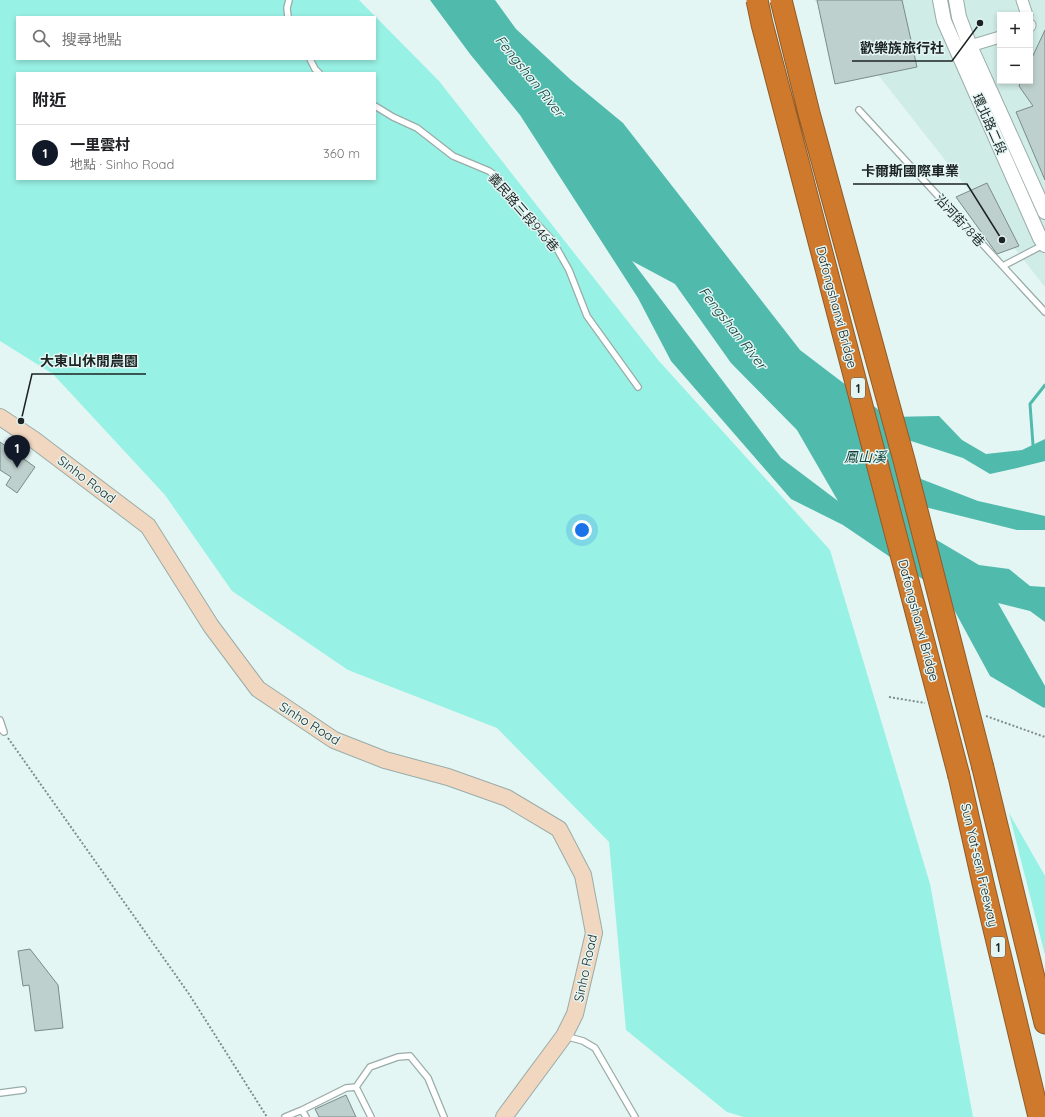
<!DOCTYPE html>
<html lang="zh-TW">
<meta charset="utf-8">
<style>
body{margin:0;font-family:Quicksand,"Noto Sans TC",sans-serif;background:#f6f6f6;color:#202124}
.controls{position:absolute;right:12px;top:12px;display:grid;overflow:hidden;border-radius:0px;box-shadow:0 2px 6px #0003}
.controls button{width:36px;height:36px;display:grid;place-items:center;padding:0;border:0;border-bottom:1px solid #e0e0e0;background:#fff;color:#202124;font:20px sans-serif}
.you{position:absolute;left:582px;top:530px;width:14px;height:14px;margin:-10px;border:3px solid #fff;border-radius:50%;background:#1a73e8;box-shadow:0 0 0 6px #1a73e833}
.badge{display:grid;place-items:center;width:26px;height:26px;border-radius:50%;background:#111827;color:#fff;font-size:13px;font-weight:700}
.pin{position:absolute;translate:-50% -33px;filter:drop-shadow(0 1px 2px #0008)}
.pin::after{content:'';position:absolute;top:21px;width:14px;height:12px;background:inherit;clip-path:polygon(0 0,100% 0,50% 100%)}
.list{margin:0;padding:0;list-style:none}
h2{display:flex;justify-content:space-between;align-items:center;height:52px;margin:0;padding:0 16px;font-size:17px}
h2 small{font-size:13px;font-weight:400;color:#757577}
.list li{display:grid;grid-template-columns:26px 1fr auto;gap:12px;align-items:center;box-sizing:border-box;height:56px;padding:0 16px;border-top:1px solid #e0e0e0}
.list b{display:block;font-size:15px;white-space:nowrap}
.list p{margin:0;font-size:13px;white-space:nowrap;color:#757577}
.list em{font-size:13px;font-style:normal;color:#757577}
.icon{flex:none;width:22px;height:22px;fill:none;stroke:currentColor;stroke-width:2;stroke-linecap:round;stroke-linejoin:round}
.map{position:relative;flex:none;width:1045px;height:1117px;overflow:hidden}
.search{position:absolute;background:#fff;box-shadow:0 2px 6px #0003;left:16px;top:16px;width:360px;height:44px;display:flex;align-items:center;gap:10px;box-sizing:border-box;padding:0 14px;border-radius:0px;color:#757577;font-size:15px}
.panel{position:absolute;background:#fff;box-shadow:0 2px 6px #0003;left:16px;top:72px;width:360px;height:108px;border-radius:0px}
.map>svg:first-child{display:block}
.built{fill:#d0ece7;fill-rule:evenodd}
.green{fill:#97f1e4;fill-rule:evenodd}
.water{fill:#50baad;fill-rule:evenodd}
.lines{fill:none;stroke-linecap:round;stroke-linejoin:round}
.stream{stroke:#50baad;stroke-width:3}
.building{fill:#bed0cd;stroke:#7a8b88}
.service-casing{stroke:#9aaca8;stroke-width:8}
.minor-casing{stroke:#9aaca8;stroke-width:13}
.tertiary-casing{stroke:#9aaca8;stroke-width:16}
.secondary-casing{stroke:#9aaca8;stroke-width:18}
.motorway-casing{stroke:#905b28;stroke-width:23}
.path{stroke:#808d8b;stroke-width:2;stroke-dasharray:2 2;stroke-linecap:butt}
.service{stroke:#fff;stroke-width:5.5}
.minor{stroke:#fff;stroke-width:11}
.tertiary{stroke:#fff;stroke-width:14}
.secondary{stroke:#f1d7c0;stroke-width:16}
.motorway{stroke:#cf792c;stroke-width:21}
.motorway-bridge-casing{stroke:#905b28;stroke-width:23;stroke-linecap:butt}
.motorway-bridge{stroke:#cf792c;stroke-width:21}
.labels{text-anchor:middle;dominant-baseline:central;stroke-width:3;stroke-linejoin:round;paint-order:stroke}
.shield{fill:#e3f6f3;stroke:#586261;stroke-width:1}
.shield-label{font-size:12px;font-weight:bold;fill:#1c2322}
.street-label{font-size:13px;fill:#1c2322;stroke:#e3f6f3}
.water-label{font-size:14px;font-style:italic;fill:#0c3e38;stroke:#e3f6f3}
.leader{fill:none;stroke:#1c2322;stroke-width:1.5}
.callout-dot{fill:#1c2322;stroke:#e3f6f3;stroke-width:1.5}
.callout-label{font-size:14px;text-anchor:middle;font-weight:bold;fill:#1c2322;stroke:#e3f6f3;stroke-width:3;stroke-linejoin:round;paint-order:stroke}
</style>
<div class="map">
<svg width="1045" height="1117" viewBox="0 0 1045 1117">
<rect width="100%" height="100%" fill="#e3f6f3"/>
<path class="built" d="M 814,0 L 1045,0 L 1045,287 L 842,29 ZM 1000,15 L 1030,15 L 1030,81 L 1000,81 Z"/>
<path class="green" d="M 0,0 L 359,0 L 439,81 L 659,361 L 830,550 L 930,884 L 973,1117 L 744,1117 L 727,1112 L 626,1030 L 609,842 L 497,728 L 348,670 L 232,591 L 165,495 L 53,374 L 0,341 ZM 17,17 L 375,17 L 375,59 L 17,59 ZM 17,73 L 375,73 L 375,179 L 17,179 Z
M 1009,813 L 1045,876 L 1045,955 Z"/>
<path class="water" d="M 430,0 L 495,0 L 516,29 L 571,80 L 623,123 L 800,350 L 888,417 L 939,416 L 962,440 L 986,454 L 1022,450 L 1045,439 L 1045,461 L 1017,468 L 990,474 L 963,458 L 908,440 L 921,479 L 978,501 L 1045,516 L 1045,530 L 1017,530 L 925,507 L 935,539 L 979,565 L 1009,569 L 1030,586 L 1045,587 L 1045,622 L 1030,611 L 998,603 L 1045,686 L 1045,707 L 1044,708 L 990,676 L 946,595 L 843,525 L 791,499 L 671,361 L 638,298 L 520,115 L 470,54 ZM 632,261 L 675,284 L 731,363 L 797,430 L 838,501 L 781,458 Z"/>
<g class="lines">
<path class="stream" d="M 1033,445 L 1030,404 L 1045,385"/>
</g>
<path class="building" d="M 817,0 L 902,0 L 917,67 L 835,84 Z
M 1045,30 L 1045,180 L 1016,112 L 1033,106 L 1019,86 L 1021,81 L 1030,81 L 1030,62 Z
M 987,183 L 1019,246 L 997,254 L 956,197 Z
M 0,442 L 35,467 L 17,493 L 6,485 L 11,477 L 0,470 Z
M 30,949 L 58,985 L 63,1028 L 35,1031 L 29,985 L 23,986 L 18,951 Z
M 346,1095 L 356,1117 L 319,1117 L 315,1109 Z"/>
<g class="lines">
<g class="service-casing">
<path id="service" d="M 288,17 L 287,8 L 289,0
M 310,59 L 315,69 L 319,73
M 375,106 L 393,117 L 417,128 L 453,156 L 489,171 L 496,176 L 523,209 L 552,240 L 569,270 L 587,316 L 638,387
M 859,110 L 1045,312
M 1003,266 L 1045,244
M 0,720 L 4,732 L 0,728
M 565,1036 L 583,1041 L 595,1048 L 635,1117
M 356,1087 L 371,1117
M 0,1093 L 23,1090
M 285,1117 L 302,1110
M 306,1117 L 302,1110 L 346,1088 L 356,1087 L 370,1067 L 398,1057 L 410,1056 L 428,1078 L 444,1117"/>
</g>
<g class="minor-casing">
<path id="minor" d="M 1022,0 L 1027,15
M 1030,25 L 1030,26
M 970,46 L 1000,37"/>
</g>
<g class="tertiary-casing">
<path id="tertiary" d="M 940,0 L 944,21 L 1040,238 L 1045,245
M 956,0 L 959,17 L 970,46 L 1045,212"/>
</g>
<g class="secondary-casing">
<path id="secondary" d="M 0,417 L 33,439 L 148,526 L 211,626 L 258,689 L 334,740 L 385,760 L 448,777 L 507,798 L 559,829 L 583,875 L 594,933 L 575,1014 L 564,1036 L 504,1117"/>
</g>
<g class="motorway-casing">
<path id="motorway" d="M 983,768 L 1045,1023
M 959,776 L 983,883 L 1039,1117"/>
</g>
<path class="path" d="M 889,697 L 925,703
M 986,716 L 1045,737
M 8,738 L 189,994 L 267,1117"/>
<use href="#service" class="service"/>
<use href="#minor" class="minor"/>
<use href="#tertiary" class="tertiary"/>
<use href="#secondary" class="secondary"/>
<use href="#motorway" class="motorway"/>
<g class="motorway-bridge-casing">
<path id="motorway-bridge" d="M 757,0 L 762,24 L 959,776
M 781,0 L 809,113 L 904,460 L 983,768"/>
</g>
<use href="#motorway-bridge" class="motorway-bridge"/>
</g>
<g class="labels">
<g class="shield">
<rect x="851" y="378" width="14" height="20" rx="3"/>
<rect x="991" y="937" width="14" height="20" rx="3"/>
</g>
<g class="shield-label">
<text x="858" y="388">1</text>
<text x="998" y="947">1</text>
</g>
<g class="street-label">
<text transform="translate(990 124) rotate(66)">環北路二段</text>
<text transform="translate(524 212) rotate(49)">義民路三段946巷</text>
<text transform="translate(960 220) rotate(47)">沿河街78巷</text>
<text transform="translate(837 307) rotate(75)">Dafongshanxi Bridge</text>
<text transform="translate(87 479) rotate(37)">Sinho Road</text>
<text transform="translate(919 620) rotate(75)">Dafongshanxi Bridge</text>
<text transform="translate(310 723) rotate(32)">Sinho Road</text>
<text transform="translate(980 865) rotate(77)">Sun Yat-sen Freeway</text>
<text transform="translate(585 968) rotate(-78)">Sinho Road</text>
</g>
<g class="water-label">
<text transform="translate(530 76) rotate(51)">Fengshan River</text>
<text transform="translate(733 328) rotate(52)">Fengshan River</text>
<text x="865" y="457">鳳山溪</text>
</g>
</g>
<path class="leader" d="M980 23L952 61H852M1002 240L967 184H853M21 421L32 374H146"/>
<g class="callout-dot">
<circle cx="980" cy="23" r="4"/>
<circle cx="1002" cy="240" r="4"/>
<circle cx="21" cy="421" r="4"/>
</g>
<g class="callout-label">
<text x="902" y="53">歡樂族旅行社</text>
<text x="910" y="176">卡爾斯國際車業</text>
<text x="89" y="366">大東山休閒農園</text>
</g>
</svg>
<div class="controls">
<button>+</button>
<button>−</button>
</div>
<div class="you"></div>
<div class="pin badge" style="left:17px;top:468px">1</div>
<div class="search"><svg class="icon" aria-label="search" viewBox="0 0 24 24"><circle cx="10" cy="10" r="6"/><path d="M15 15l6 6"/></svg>搜尋地點</div>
<section class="panel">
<h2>附近<small></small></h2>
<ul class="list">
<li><span class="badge">1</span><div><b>一里雲村</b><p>地點 · Sinho Road</p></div><em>360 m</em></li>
</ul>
</section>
</div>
